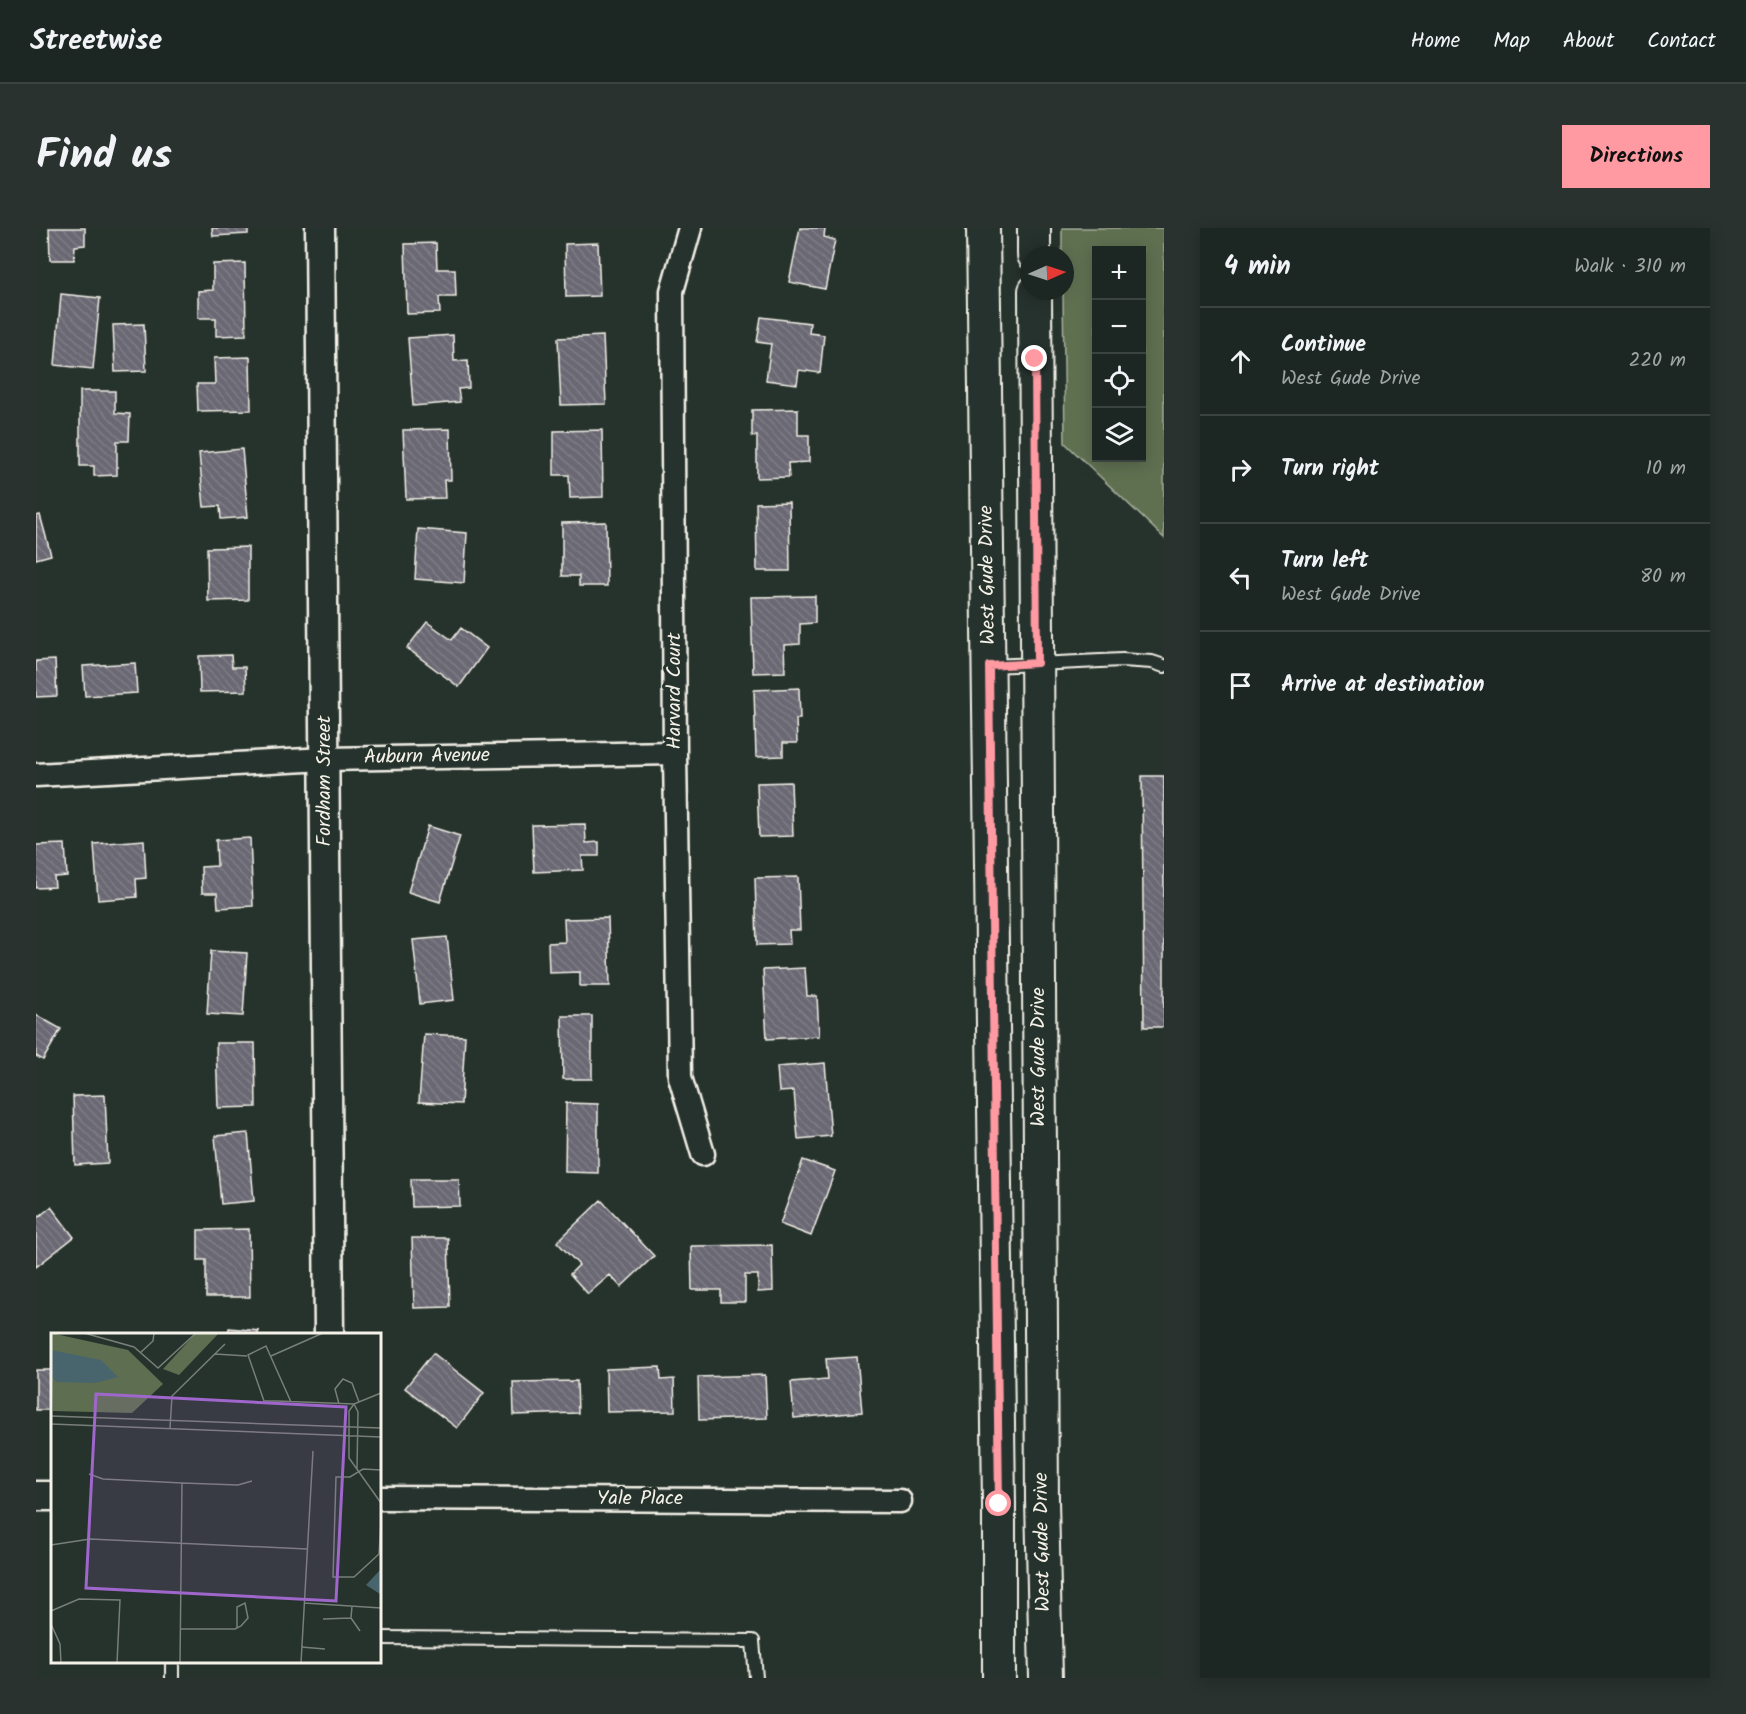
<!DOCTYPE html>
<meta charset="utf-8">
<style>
body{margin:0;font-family:Kalam,sans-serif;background:#29322f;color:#f1f3f6}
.controls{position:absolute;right:18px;top:18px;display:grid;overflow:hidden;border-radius:0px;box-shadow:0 3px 15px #0003}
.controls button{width:54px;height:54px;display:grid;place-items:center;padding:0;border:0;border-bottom:2px solid #3a4340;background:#1c2622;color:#f1f3f6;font:30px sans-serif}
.compass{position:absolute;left:984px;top:18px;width:54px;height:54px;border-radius:50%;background:#1c2622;box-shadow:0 3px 15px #0003;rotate:87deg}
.stop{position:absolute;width:18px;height:18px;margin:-14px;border:4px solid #ff9aa2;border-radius:50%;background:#fff}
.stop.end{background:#ff9aa2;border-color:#fff;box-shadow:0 2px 6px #0008}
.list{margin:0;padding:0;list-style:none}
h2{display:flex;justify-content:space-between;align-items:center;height:78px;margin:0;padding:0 24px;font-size:26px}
h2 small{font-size:20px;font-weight:400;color:#a0a5a5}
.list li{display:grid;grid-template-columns:39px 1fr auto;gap:18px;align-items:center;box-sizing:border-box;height:108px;padding:0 24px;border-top:2px solid #3a4340}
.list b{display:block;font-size:22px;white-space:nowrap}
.list p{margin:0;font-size:20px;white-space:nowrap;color:#a0a5a5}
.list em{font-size:20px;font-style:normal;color:#a0a5a5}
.icon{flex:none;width:33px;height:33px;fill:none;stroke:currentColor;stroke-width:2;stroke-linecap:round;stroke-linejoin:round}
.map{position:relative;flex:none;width:1128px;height:1450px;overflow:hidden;border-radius:0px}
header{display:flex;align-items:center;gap:36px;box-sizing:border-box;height:84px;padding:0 30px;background:#1c2622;border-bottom:2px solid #3a4340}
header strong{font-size:28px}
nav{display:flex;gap:33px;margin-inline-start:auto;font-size:21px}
.intro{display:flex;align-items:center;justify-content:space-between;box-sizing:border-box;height:144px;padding:0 36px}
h1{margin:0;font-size:42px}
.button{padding:15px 27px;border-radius:0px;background:#ff9aa2;color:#111;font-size:21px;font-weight:700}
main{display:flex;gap:36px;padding:0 36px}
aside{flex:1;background:#1c2622;border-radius:0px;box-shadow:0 3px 15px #0003}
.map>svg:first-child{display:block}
.park{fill:#5e6f51;stroke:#a9b09c;stroke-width:1.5;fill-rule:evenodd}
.building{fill:url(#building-back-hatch);stroke:#f4f1e8;stroke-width:1.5}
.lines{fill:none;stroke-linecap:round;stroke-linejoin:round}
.service-casing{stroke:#f4f1e8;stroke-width:16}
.minor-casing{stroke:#f4f1e8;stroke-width:27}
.tertiary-casing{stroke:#f4f1e8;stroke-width:33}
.secondary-casing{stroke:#f4f1e8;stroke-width:36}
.service{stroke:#26332d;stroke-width:12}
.minor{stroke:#26332d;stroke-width:22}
.tertiary{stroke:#26332d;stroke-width:28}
.secondary{stroke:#26332d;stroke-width:32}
.route{stroke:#ff9aa2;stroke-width:8}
.labels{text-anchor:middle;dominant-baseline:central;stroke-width:6;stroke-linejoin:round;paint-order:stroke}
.street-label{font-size:20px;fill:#f4f1e8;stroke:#26332d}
.inset-road{fill:none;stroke:#787f78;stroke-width:1.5}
.view{fill:#9f67cb;fill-opacity:0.15;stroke:#9f67cb;stroke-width:3}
.inset-edge{fill:none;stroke:#f4f1e8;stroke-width:3}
</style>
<header>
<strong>Streetwise</strong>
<nav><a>Home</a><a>Map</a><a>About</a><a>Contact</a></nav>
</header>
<div class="intro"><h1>Find us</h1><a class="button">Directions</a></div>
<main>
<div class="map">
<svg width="1128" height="1450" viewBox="0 0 1128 1450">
<defs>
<pattern id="building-back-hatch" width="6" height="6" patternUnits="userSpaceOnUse" patternTransform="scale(1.5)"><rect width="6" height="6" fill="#696773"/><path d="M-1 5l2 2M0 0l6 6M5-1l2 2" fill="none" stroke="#7f7d87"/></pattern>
</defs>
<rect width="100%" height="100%" fill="#26332d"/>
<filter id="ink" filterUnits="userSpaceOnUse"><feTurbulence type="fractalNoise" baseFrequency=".0167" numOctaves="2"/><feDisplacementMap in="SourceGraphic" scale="12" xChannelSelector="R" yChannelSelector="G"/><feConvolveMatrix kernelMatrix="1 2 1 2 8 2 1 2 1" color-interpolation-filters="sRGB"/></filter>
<g filter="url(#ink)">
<path class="park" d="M 1026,0 L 1128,0 L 1128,310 L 1029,215 L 1027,63 L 1029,63 L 1029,27 L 1026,27 ZM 1060,22 L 1106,22 L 1106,230 L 1060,230 Z"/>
<path class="building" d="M 13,0 L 49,0 L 49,17 L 39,18 L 38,32 L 14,32 Z
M 176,0 L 212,0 L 212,6 L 177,8 Z
M 764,0 L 789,0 L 788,9 L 799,12 L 789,61 L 753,54 Z
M 400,15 L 401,41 L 419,41 L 420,69 L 403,69 L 404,85 L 371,86 L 369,16 Z
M 562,15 L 564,68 L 530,69 L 529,16 Z
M 209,35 L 210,107 L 180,108 L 180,90 L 162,90 L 162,63 L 177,62 L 177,36 Z
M 25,66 L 64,70 L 57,141 L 19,137 Z
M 725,89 L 774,95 L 773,105 L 788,107 L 784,145 L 763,142 L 761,156 L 730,152 L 735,116 L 721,114 Z
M 108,96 L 110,143 L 79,144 L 77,97 Z
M 417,107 L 418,133 L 432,132 L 433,160 L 422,161 L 424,174 L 377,178 L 372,110 Z
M 567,108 L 570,176 L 525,177 L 522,110 Z
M 214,129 L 215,182 L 162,183 L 161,156 L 179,156 L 178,130 Z
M 44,163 L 79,163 L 79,185 L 94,186 L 93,213 L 81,213 L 81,247 L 58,248 L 58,238 L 44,238 Z
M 762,181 L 762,207 L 773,207 L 773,234 L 752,235 L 753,249 L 721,250 L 721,208 L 716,208 L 716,182 Z
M 414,201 L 415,252 L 408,252 L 409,270 L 370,271 L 367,202 Z
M 566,202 L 567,269 L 534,270 L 533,247 L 518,247 L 518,203 Z
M 206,221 L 212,289 L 185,291 L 184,278 L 168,279 L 163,225 Z
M 753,274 L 754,343 L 721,343 L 720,275 Z
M 4,287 L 15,327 L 0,331 L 0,288 Z
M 570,294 L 571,358 L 543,358 L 543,348 L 526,348 L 526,295 Z
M 382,301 L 431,305 L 428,355 L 379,351 Z
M 212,319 L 212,372 L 172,373 L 171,320 Z
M 779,368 L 779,395 L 764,396 L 764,416 L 748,417 L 749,444 L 717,445 L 715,369 Z
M 391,394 L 416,412 L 425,400 L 451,420 L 423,459 L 371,420 Z
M 195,427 L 196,439 L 209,439 L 210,463 L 164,464 L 163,428 Z
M 19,432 L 21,468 L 0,469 L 0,433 Z
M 99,435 L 101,465 L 49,468 L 47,438 Z
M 763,460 L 764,491 L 760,491 L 761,515 L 747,515 L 747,528 L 720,529 L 718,462 Z
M 1106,548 L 1128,548 L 1128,799 L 1108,799 Z
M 755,554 L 757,608 L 723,609 L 721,555 Z
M 549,596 L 550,615 L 563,614 L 563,628 L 546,628 L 547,642 L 498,644 L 496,597 Z
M 392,598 L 424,608 L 404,674 L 372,664 Z
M 214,610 L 217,678 L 182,680 L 181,665 L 166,665 L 165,639 L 181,638 L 180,612 Z
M 108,612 L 110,650 L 100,651 L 101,669 L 62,672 L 58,616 Z
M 29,616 L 31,648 L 18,649 L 19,659 L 0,660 L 0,617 Z
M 762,649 L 764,702 L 753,702 L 754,716 L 721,717 L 719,650 Z
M 572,690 L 574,758 L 544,758 L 544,744 L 513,745 L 512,715 L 529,714 L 528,691 Z
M 411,709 L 418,772 L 384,776 L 377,712 Z
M 175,723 L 211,725 L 207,788 L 171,786 Z
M 769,740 L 771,768 L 781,768 L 783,808 L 731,811 L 727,742 Z
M 0,787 L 25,801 L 7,832 L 0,828 Z
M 526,788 L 556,788 L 556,851 L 527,851 Z
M 388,806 L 429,808 L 425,876 L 383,874 Z
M 180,815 L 219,815 L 220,879 L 182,880 Z
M 789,835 L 795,908 L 762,911 L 758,863 L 743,864 L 741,839 Z
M 69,867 L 72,935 L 39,937 L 37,868 Z
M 530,875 L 562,876 L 562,945 L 529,944 Z
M 212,905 L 218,973 L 185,976 L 179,908 Z
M 767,932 L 799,943 L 775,1008 L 744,996 Z
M 375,951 L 423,951 L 424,978 L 376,979 Z
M 565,972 L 618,1028 L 585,1059 L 574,1047 L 552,1066 L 534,1046 L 543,1037 L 521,1014 Z
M 15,979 L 38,1009 L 0,1039 L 0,991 Z
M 213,1001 L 214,1069 L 170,1069 L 170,1032 L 162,1032 L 162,1002 Z
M 376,1010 L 412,1010 L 414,1079 L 378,1080 Z
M 736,1017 L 737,1063 L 722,1064 L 722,1047 L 709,1047 L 709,1074 L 685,1074 L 685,1062 L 656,1062 L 655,1018 Z
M 193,1100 L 223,1103 L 222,1106 L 192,1106 Z
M 397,1125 L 448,1165 L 421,1200 L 369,1160 Z
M 821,1129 L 826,1184 L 758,1190 L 755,1154 L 792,1151 L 790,1131 Z
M 624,1139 L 625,1152 L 638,1151 L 639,1183 L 571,1184 L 570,1141 Z
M 0,1142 L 16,1142 L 16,1182 L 0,1182 Z
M 729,1147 L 731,1190 L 663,1192 L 662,1149 Z
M 541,1153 L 542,1185 L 478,1187 L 477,1154 Z"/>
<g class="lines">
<g class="service-casing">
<path id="service" d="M 954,438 L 1086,432 L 1116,434 L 1128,438
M 344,1410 L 717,1413 L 720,1450
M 136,1434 L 136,1450"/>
</g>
<g class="minor-casing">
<path id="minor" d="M 654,0 L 636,63 L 639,525 L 644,849 L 667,926
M 0,547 L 289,531 L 639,525
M 344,1270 L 864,1273"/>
</g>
<g class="tertiary-casing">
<path id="tertiary" d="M 284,0 L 293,1106
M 0,1268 L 16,1268"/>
</g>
<g class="secondary-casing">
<path id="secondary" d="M 947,0 L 963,1276 L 963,1450
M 998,0 L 998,27
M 999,63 L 1006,1272 L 1010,1450"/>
</g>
<use href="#service" class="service"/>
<use href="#minor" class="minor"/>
<use href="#tertiary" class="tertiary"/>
<use href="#secondary" class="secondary"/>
</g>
</g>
<g class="lines" filter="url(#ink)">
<path class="route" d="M 963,1276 L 953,438 L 1001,435 L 999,131"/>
</g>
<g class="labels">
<g class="street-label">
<text transform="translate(952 347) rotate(-91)">West Gude Drive</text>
<text transform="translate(639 463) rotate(-90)">Harvard Court</text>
<text transform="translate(391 529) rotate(-1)">Auburn Avenue</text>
<text transform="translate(289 553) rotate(-90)">Fordham Street</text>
<text transform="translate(1003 829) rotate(-90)">West Gude Drive</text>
<text x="604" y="1271">Yale Place</text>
<text transform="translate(1007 1314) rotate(-91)">West Gude Drive</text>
</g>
</g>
<g transform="translate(15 1105)">
<rect width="330" height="330" fill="#26332d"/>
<path d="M 145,0 L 168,0 L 128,42 L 112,36 Z" fill="#5e6f51"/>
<path d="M 0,0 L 77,17 L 112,51 L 81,80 L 2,78 Z" fill="#5e6f51"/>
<path d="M 0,17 L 50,27 L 67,44 L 44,50 L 5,49 L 0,42 ZM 330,236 L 330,261 L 329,261 L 315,252 Z" fill="#48656e"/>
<path class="inset-road" d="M 33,0 L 83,14 L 107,35 L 145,0M 89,20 L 102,8 L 103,0M 164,21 L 196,23M 220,23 L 272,0M 240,69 L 215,13 L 197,22 L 213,68 L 226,68 L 303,71 L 330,60M 288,71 L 284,56 L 292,46 L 301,50 L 308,69M 303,71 L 298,78 L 298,125 L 330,170M 303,71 L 307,79 L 306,136M 0,83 L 330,95M 0,91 L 330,104M 119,95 L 121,63 L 174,11M 330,137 L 312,136 L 299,144 L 285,144 L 282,244 L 303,244 L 328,221 L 330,189M 38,141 L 52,146 L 131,150 L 187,152 L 201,148M 0,212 L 39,206 L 256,216M 253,270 L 330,275M 301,273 L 300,285 L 309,298M 0,278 L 28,266 L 69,267 L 66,330M 272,286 L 300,285M 0,291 L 9,311 L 10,330M 129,296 L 184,296 L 190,293 L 197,285 L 194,270 L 186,274 L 186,295M 250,314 L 274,316M 129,330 L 131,150M 250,330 L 262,118"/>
<path class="view" d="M 45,61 L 295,74 L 285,268 L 35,255 Z"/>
<rect width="330" height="330" class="inset-edge"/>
</g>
</svg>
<div class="controls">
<button>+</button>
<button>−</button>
<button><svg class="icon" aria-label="locate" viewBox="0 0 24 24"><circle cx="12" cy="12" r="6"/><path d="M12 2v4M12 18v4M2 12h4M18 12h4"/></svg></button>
<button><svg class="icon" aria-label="layers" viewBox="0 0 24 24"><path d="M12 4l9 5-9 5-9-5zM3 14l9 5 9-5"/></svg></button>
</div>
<svg class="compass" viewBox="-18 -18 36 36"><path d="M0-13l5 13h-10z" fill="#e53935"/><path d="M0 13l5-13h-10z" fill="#a0a5a5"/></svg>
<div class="stop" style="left:963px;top:1276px"></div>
<div class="stop end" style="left:999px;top:131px"></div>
</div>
<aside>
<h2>4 min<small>Walk · 310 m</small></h2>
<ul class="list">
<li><svg class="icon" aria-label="ahead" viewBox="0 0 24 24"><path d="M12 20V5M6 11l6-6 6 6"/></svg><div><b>Continue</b><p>West Gude Drive</p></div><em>220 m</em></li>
<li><svg class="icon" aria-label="right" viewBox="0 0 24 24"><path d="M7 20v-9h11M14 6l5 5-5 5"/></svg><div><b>Turn right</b></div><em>10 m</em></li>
<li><svg class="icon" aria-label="left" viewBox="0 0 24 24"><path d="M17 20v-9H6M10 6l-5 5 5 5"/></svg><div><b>Turn left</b><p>West Gude Drive</p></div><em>80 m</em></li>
<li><svg class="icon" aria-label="arrive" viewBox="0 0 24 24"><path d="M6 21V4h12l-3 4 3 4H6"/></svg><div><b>Arrive at destination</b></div></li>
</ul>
</aside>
</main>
